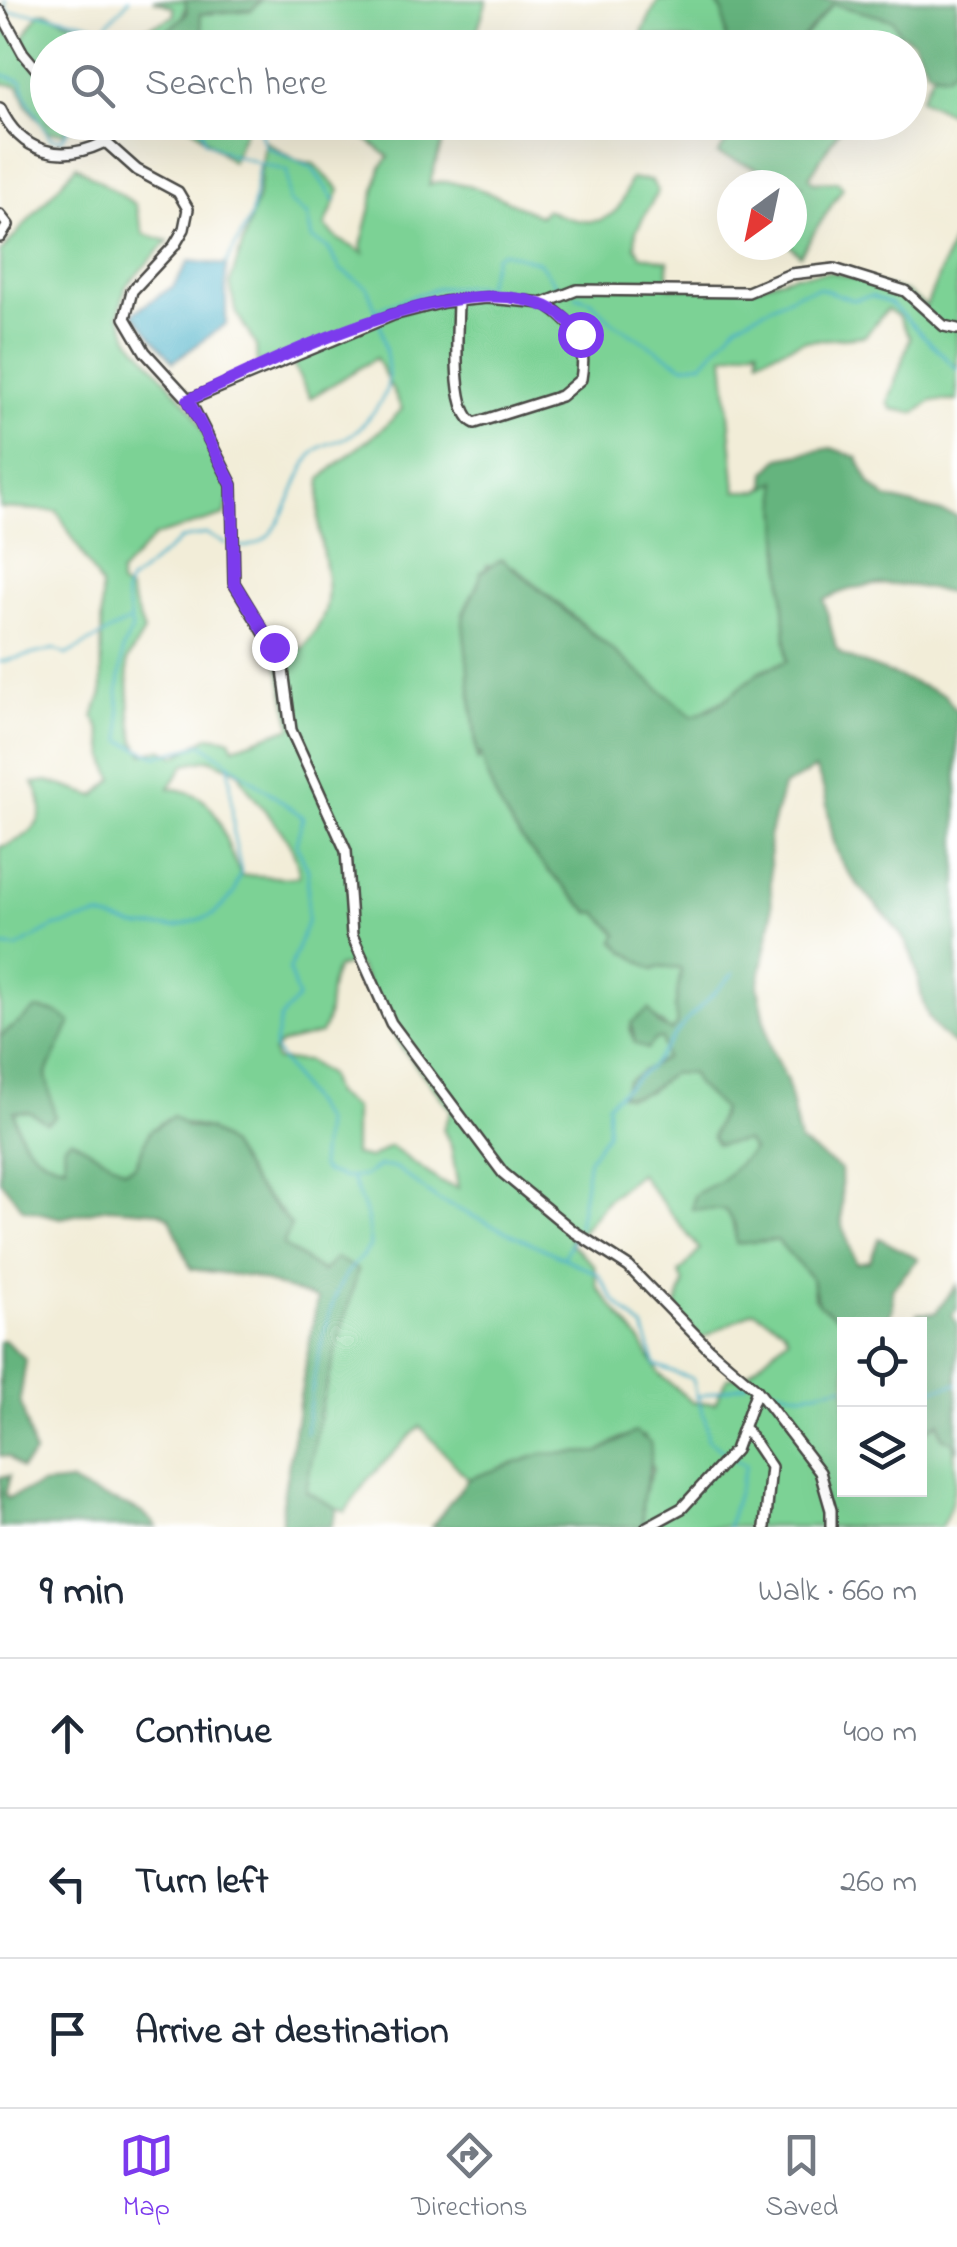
<!DOCTYPE html>
<meta charset="utf-8">
<style>
body{margin:0;font-family:"Indie Flower",sans-serif;background:#f2f2f3;color:#1f2937}
.controls{position:absolute;right:30px;bottom:30px;display:grid;overflow:hidden;border-radius:0px;box-shadow:0 10px 40px #0002}
.controls button{width:90px;height:90px;display:grid;place-items:center;padding:0;border:0;border-bottom:2px solid #e0e1e3;background:#fff;color:#1f2937;font:50px sans-serif}
.compass{position:absolute;left:717px;top:170px;width:90px;height:90px;border-radius:50%;background:#fff;box-shadow:0 10px 40px #0002;rotate:213deg}
.stop{position:absolute;width:30px;height:30px;margin:-22px;border:8px solid #7c3aed;border-radius:50%;background:#fff}
.stop.end{background:#7c3aed;border-color:#fff;box-shadow:0 2px 10px #0008}
.list{margin:0;padding:0;list-style:none}
h2{display:flex;justify-content:space-between;align-items:center;height:130px;margin:0;padding:0 40px;font-size:42px}
h2 small{font-size:32px;font-weight:400;color:#747a83}
.list li{display:grid;grid-template-columns:65px 1fr auto;gap:30px;align-items:center;box-sizing:border-box;height:150px;padding:0 40px;border-top:2px solid #e0e1e3}
.list b{display:block;font-size:38px;white-space:nowrap}
.list em{font-size:32px;font-style:normal;color:#747a83}
.icon{flex:none;width:55px;height:55px;fill:none;stroke:currentColor;stroke-width:2;stroke-linecap:round;stroke-linejoin:round}
.map{position:relative;flex:none;width:957px;height:1527px;overflow:hidden}
.search{position:absolute;background:#fff;box-shadow:0 10px 40px #0002;left:30px;right:30px;top:30px;height:110px;display:flex;align-items:center;gap:25px;box-sizing:border-box;padding:0 35px;border-radius:55px;color:#747a83;font-size:38px}
.sheet{height:580px;background:#fff}
nav{display:flex;justify-content:space-around;align-items:center;box-sizing:border-box;height:140px;border-top:2px solid #e0e1e3;background:#fff;font-size:28px;color:#747a83}
nav a{display:grid;justify-items:center;gap:5px}
nav .on{color:#7c3aed}
.map>svg:first-child{display:block}
.green{fill:#7cd295;stroke:#547e60;stroke-width:2.5;fill-rule:evenodd}
.forest{fill:#65b47e;stroke:#487054;stroke-width:2.5}
.water{fill:#4ab1c8;stroke:#3a6e7a;stroke-width:2.5}
.lines{fill:none;stroke-linecap:round;stroke-linejoin:round}
.stream{stroke:#4ab1c8;stroke-width:2.5}
.minor-casing{stroke:#494845;stroke-width:14}
.minor{stroke:#fff;stroke-width:9}
.route{stroke:#7c3aed;stroke-width:12}
</style>
<div class="map">
<svg width="957" height="1527" viewBox="0 0 957 1527">
<rect width="100%" height="100%" fill="#fff"/>
<filter id="ink" filterUnits="userSpaceOnUse"><feTurbulence type="fractalNoise" baseFrequency=".01" numOctaves="2"/><feDisplacementMap in="SourceGraphic" scale="20" xChannelSelector="R" yChannelSelector="G"/><feConvolveMatrix kernelMatrix="1 2 1 2 8 2 1 2 1" color-interpolation-filters="sRGB"/></filter>
<filter id="wash" filterUnits="userSpaceOnUse"><feTurbulence type="fractalNoise" baseFrequency=".0048" numOctaves="4" result="noise"/><feDisplacementMap in="SourceGraphic" scale="40" xChannelSelector="R" yChannelSelector="G"/><feGaussianBlur stdDeviation="2.25" result="paint"/><feColorMatrix in="noise" values="0 0 0 0 0 0 0 0 0 0 0 0 0 0 0 0 0 1.4 0 .05"/><feComposite in="paint" operator="in"/></filter>
<g filter="url(#wash)">
<rect width="100%" height="100%" fill="#f2edd8"/>
<path class="green" d="M 153,0 L 185,0 L 187,4 L 180,23 L 168,29 L 164,47 L 48,48 L 48,122 L 67,123 L 66,133 L 49,132 L 27,106 L 19,86 L 0,83 L 0,17 L 11,36 L 22,40 L 39,13 L 47,12 C 97,35 123,42 174,16 L 173,7 Z
M 261,0 L 487,0 L 472,47 L 205,47 L 200,14 L 252,10 Z
M 658,0 L 713,0 L 723,12 L 727,47 L 694,47 L 693,41 L 641,35 Z
M 833,4 L 893,20 L 899,33 L 890,47 L 795,48 Z
M 957,63 L 957,117 L 920,99 L 933,73 L 947,75 Z
M 739,122 L 843,123 L 809,177 L 813,182 L 837,181 L 843,187 L 800,255 L 789,245 L 792,194 L 802,185 L 718,154 Z
M 187,123 L 248,123 L 232,162 Z
M 346,123 L 448,123 L 429,185 C 458,172 511,204 541,216 L 546,209 C 568,220 605,233 622,202 C 626,194 626,187 631,179 L 651,180 L 658,191 L 636,231 L 635,247 L 641,255 L 668,261 L 668,287 L 754,287 L 794,275 L 831,272 L 906,292 L 926,306 L 957,231 L 957,401 L 932,401 L 915,413 L 892,409 L 888,403 L 910,338 L 898,316 L 887,309 L 865,336 L 804,341 L 759,358 L 758,347 L 724,356 L 736,491 L 759,491 L 777,481 L 787,661 L 759,671 L 737,693 L 692,717 L 515,567 L 487,565 L 463,613 L 477,758 L 481,752 L 549,872 L 590,913 L 597,912 L 618,935 L 615,941 L 657,967 L 681,969 L 675,1009 L 677,1025 L 671,1031 L 646,1012 L 630,1028 L 635,1043 L 647,1049 L 655,1039 L 662,1039 L 665,1058 L 642,1071 L 628,1097 L 650,1091 L 672,1073 L 692,1073 C 698,1089 713,1094 722,1109 L 712,1136 L 746,1141 L 753,1150 L 722,1180 L 700,1191 L 731,1217 L 737,1243 L 777,1240 L 812,1279 L 814,1299 L 847,1324 L 844,1490 L 920,1490 L 920,1431 L 924,1433 L 939,1422 L 942,1437 L 953,1442 C 957,1473 957,1499 941,1527 L 644,1527 L 640,1501 L 653,1470 L 645,1436 L 622,1437 L 599,1452 L 542,1454 L 468,1479 L 420,1426 L 368,1479 L 345,1512 L 305,1491 L 322,1402 L 358,1270 L 336,1258 L 323,1272 L 283,1245 L 282,1212 L 254,1185 L 229,1145 L 208,1129 L 166,1119 L 150,1131 L 135,1166 L 125,1170 L 71,1139 L 64,1145 L 65,1165 C 35,1161 17,1141 14,1111 L 31,1112 L 47,1123 L 54,1118 L 46,1075 L 54,1058 L 10,1028 L 0,1037 L 0,847 C 34,837 53,816 33,783 L 48,781 L 95,796 L 114,779 C 101,759 107,734 93,717 L 102,694 L 101,586 L 57,511 L 0,508 L 0,253 L 76,166 L 135,204 L 144,234 L 168,241 L 126,286 L 119,314 L 129,337 L 194,412 L 231,491 L 225,515 L 155,536 L 120,574 L 120,585 L 129,591 L 144,632 L 127,661 L 130,714 L 135,742 L 144,754 L 161,749 L 176,756 L 210,736 L 230,739 L 234,747 L 292,727 L 273,643 L 302,649 C 339,606 327,585 320,536 C 317,518 320,497 321,479 C 347,452 378,437 402,409 L 376,358 L 310,398 L 287,353 L 257,365 L 256,346 L 235,310 L 230,283 L 257,199 L 265,141 L 296,160 L 314,164 L 340,190 L 325,226 L 338,239 L 364,253 L 361,246 L 381,167 L 389,157 ZM 209,759 L 239,772 C 256,811 296,831 299,876 C 282,881 262,873 242,876 C 218,839 228,794 169,788 L 185,764 ZM 350,964 L 358,966 L 402,1048 L 451,1110 L 443,1129 L 451,1146 L 458,1188 L 442,1183 L 390,1146 L 370,1158 L 354,1155 L 354,1108 L 334,1094 L 328,1075 L 308,1061 L 276,1060 L 273,1053 L 280,1044 L 321,1034 C 334,1011 324,990 337,968 ZM 639,1173 L 700,1250 L 679,1273 L 684,1283 L 675,1310 L 701,1339 L 754,1311 L 783,1328 L 788,1337 L 746,1375 L 727,1378 L 715,1403 L 692,1402 L 659,1374 L 641,1342 L 597,1287 L 594,1265 L 570,1243 L 571,1233 L 581,1233 L 606,1201 Z"/>
<path class="forest" d="M 185,0 L 261,0 L 252,10 L 200,14 L 205,47 L 164,47 L 164,34 L 187,13 Z
M 714,0 L 957,0 L 957,63 L 947,75 L 928,71 L 913,41 L 899,33 L 893,20 L 833,4 L 795,47 L 727,47 L 723,12 Z
M 831,448 L 857,457 L 871,485 L 886,498 L 957,516 L 957,595 C 911,583 868,577 824,600 L 836,648 L 842,655 L 945,695 L 957,712 L 957,1046 C 910,1016 928,986 907,945 C 889,911 849,885 837,852 C 827,825 830,795 815,769 L 783,787 L 769,837 L 772,917 L 758,987 L 771,1049 L 787,1081 L 800,1142 L 841,1170 L 842,1225 L 856,1263 L 870,1261 L 879,1238 L 918,1259 L 892,1289 L 893,1308 L 886,1324 L 847,1324 L 818,1304 L 812,1279 L 777,1240 L 736,1244 L 735,1225 L 725,1210 L 692,1209 L 694,1195 L 722,1180 L 753,1150 L 746,1141 L 717,1145 L 712,1137 L 722,1109 L 696,1084 L 692,1074 L 672,1073 C 657,1084 642,1101 621,1095 L 627,1081 L 665,1058 L 662,1039 L 655,1039 L 647,1049 L 635,1043 L 631,1023 L 649,1009 L 658,1024 L 671,1031 L 677,1025 L 675,1009 L 681,969 L 662,966 L 653,970 L 624,951 L 614,941 L 618,934 L 597,912 L 591,913 C 540,863 498,826 481,754 L 478,760 L 463,624 C 462,605 479,592 481,572 L 502,559 L 692,716 C 718,709 735,691 756,675 C 765,668 777,666 787,661 L 777,481 L 765,488 L 766,472 L 780,458 Z
M 36,1009 L 55,1012 L 71,1022 L 46,1075 L 55,1117 L 47,1123 L 30,1112 L 14,1111 C 17,1140 35,1161 65,1165 L 64,1145 L 71,1139 L 125,1170 L 135,1166 L 150,1131 L 173,1116 L 187,1127 L 208,1129 L 229,1145 L 254,1185 L 291,1225 L 283,1245 L 322,1272 L 336,1258 L 358,1270 L 322,1402 L 306,1491 L 337,1509 L 331,1527 L 282,1527 L 282,1503 L 317,1299 L 252,1277 L 191,1269 L 170,1218 L 160,1212 L 107,1208 L 61,1218 L 23,1209 L 0,1180 L 0,1037 Z
M 957,1285 L 957,1309 L 952,1315 L 957,1324 L 957,1451 L 953,1442 L 942,1437 L 939,1422 L 924,1433 L 920,1431 L 920,1324 L 913,1324 L 917,1314 L 935,1313 Z
M 4,1340 L 26,1360 L 20,1399 L 34,1454 L 21,1469 L 9,1457 L 0,1456 L 0,1341 Z
M 635,1432 L 650,1442 C 656,1476 636,1491 644,1527 L 431,1527 L 468,1479 L 542,1454 L 599,1452 Z
M 10,1476 L 5,1495 L 8,1498 L 41,1485 L 71,1482 C 98,1502 138,1500 157,1527 L 0,1527 L 0,1477 Z"/>
<path class="water" d="M 189,261 L 226,265 L 226,324 L 173,362 L 133,313 L 175,285 Z"/>
<g class="lines">
<path class="stream" d="M 5,0 L 7,13
M 5,13 C 55,9 103,27 149,44 L 177,34 L 195,48
M 105,26 L 129,0
M 0,74 L 22,81 C 25,104 40,117 50,138 L 61,140 L 73,123
M 200,122 L 205,141 L 229,154 L 287,171 L 289,202 L 307,215 L 312,239 L 328,248 L 341,270 L 367,287 L 378,316
M 257,122 L 265,146 L 312,168 L 335,200
M 226,264 L 251,216 L 259,164
M 576,296 L 591,301 L 614,323 L 683,366 L 703,363 L 738,323 L 798,293 L 819,288 L 853,300 L 871,296 L 891,304 L 957,369
M 375,309 L 438,288 L 486,285 L 495,256 L 503,252 L 539,262 L 561,291
M 226,544 L 206,534 L 181,539 L 129,583 L 125,593 L 132,629 L 123,649 L 118,692 L 122,741 L 156,756 L 203,744 L 303,817 L 296,843 L 308,870 L 307,923 L 289,970 L 298,998 L 280,1019 L 274,1049 L 324,1122 L 320,1166 L 325,1172 L 346,1178 L 364,1176 L 379,1166 L 396,1168 L 438,1200 L 598,1274 L 614,1300 L 644,1329 L 655,1365 L 693,1379 C 695,1400 709,1417 707,1439 L 724,1451
M 235,546 C 281,554 290,488 309,459 C 320,442 331,445 347,437 C 361,430 382,404 386,390 C 392,373 384,342 380,323
M 0,662 L 55,649 L 66,655 L 129,621
M 0,946 L 16,948 L 54,927 L 99,916 L 138,927 L 176,927 L 213,915 L 234,894 L 241,871 L 234,838 L 229,763
M 578,1226 L 589,1158 L 607,1133 L 608,1103 L 652,1065 L 686,1021 L 734,973
M 564,1256 L 574,1237
M 758,1385 L 801,1394 L 844,1386
M 920,1392 L 957,1384
M 696,1397 L 746,1384
M 306,1434 C 309,1398 326,1306 345,1276 C 352,1265 363,1257 370,1246 L 367,1217 L 352,1179
M 728,1527 L 746,1465 L 734,1459"/>
</g>
</g>
<g filter="url(#ink)">
<g class="lines">
<g class="minor-casing">
<path id="minor" d="M 0,11 L 23,53 L 48,83
M 0,108 C 21,153 60,163 103,143
M 83,122 L 137,170 L 178,192 L 188,209 L 184,229 L 174,246 L 132,291 L 125,318 L 145,352 L 189,400 L 232,485 L 234,583 L 282,662 L 291,730 L 346,851 L 352,935 L 391,1023 L 503,1173 L 573,1231 L 629,1267 L 708,1348 L 757,1390 L 820,1472 L 831,1510 L 831,1527
M 0,215 L 8,225 L 0,237
M 458,300 C 458,326 450,412 475,423 L 561,396 L 581,379 C 588,340 575,324 544,303
M 189,400 L 393,315 L 444,302 L 487,298 L 544,303 L 577,290 L 748,292 L 791,274 L 834,269 L 905,291 L 944,326 L 957,329
M 746,1430 L 771,1467 L 765,1527
M 647,1527 L 682,1508 L 735,1450 L 757,1390"/>
</g>
<use href="#minor" class="minor"/>
</g>
</g>
<g class="lines" filter="url(#ink)">
<path class="route" d="M 274,647 L 234,583 L 232,485 L 188,400 C 272,362 510,234 580,334"/>
</g>
</svg>
<div class="controls">
<button><svg class="icon" aria-label="locate" viewBox="0 0 24 24"><circle cx="12" cy="12" r="6"/><path d="M12 2v4M12 18v4M2 12h4M18 12h4"/></svg></button>
<button><svg class="icon" aria-label="layers" viewBox="0 0 24 24"><path d="M12 4l9 5-9 5-9-5zM3 14l9 5 9-5"/></svg></button>
</div>
<svg class="compass" viewBox="-18 -18 36 36"><path d="M0-13l5 13h-10z" fill="#e53935"/><path d="M0 13l5-13h-10z" fill="#747a83"/></svg>
<div class="stop" style="left:580px;top:334px"></div>
<div class="stop end" style="left:274px;top:647px"></div>
<div class="search"><svg class="icon" aria-label="search" viewBox="0 0 24 24"><circle cx="10" cy="10" r="6"/><path d="M15 15l6 6"/></svg>Search here</div>
</div>
<section class="sheet">
<h2>9 min<small>Walk · 660 m</small></h2>
<ul class="list">
<li><svg class="icon" aria-label="ahead" viewBox="0 0 24 24"><path d="M12 20V5M6 11l6-6 6 6"/></svg><div><b>Continue</b></div><em>400 m</em></li>
<li><svg class="icon" aria-label="left" viewBox="0 0 24 24"><path d="M17 20v-9H6M10 6l-5 5 5 5"/></svg><div><b>Turn left</b></div><em>260 m</em></li>
<li><svg class="icon" aria-label="arrive" viewBox="0 0 24 24"><path d="M6 21V4h12l-3 4 3 4H6"/></svg><div><b>Arrive at destination</b></div></li>
</ul>
</section>
<nav>
<a class="on"><svg class="icon" aria-label="map" viewBox="0 0 24 24"><path d="M3 6l6-2 6 2 6-2v14l-6 2-6-2-6 2zM9 4v14M15 6v14"/></svg>Map</a>
<a><svg class="icon" aria-label="directions" viewBox="0 0 24 24"><path d="M12 3l9 9-9 9-9-9zM9 14v-3h6M13 9l2 2-2 2"/></svg>Directions</a>
<a><svg class="icon" aria-label="saved" viewBox="0 0 24 24"><path d="M7 4h10v16l-5-4-5 4z"/></svg>Saved</a>
</nav>
